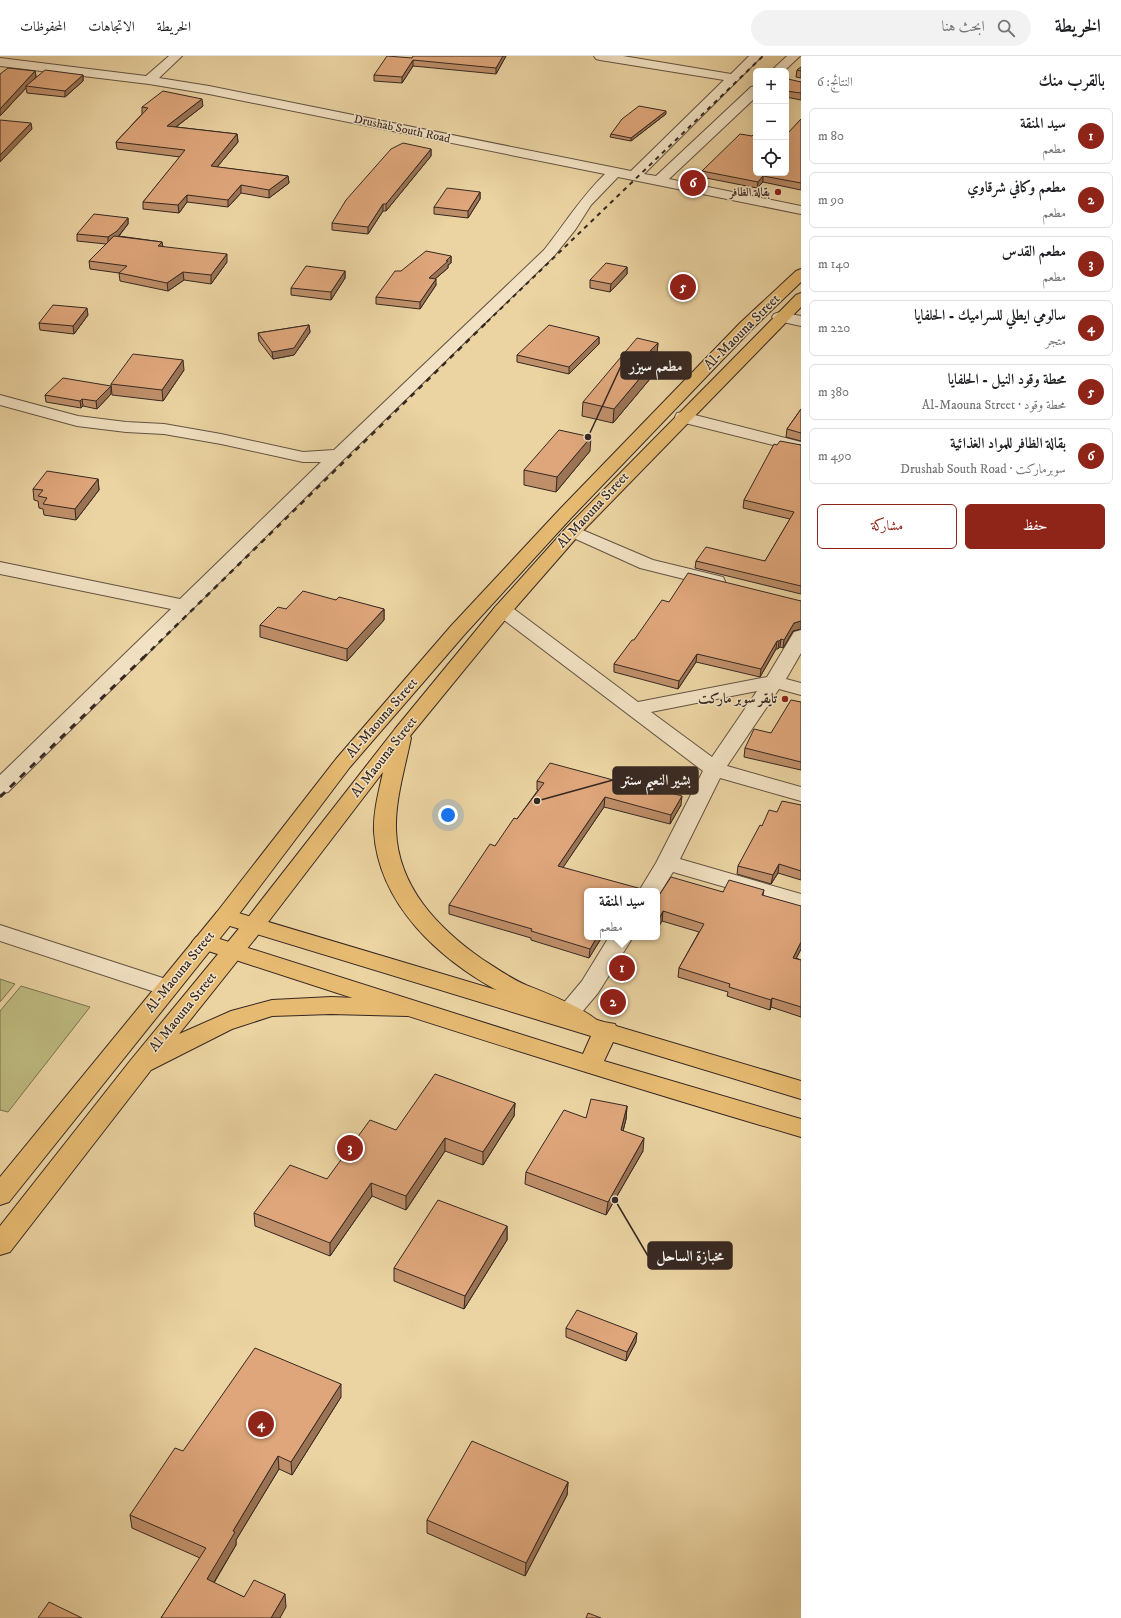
<!DOCTYPE html>
<html lang="ar">
<meta charset="utf-8">
<style>
body{margin:0;font-family:"IM FELL DW Pica",Amiri,serif;background:#f2f2f2;color:#202124;direction:rtl}
.controls{position:absolute;right:12px;top:12px;display:grid;overflow:hidden;border-radius:6px;box-shadow:0 4px 16px #0002}
.controls button{width:36px;height:36px;display:grid;place-items:center;padding:0;border:0;border-bottom:1px solid #e0e0e0;background:#fff;color:#202124;font:20px sans-serif}
.you{position:absolute;left:448px;top:759px;width:14px;height:14px;margin:-10px;border:3px solid #fff;border-radius:50%;background:#1a73e8;box-shadow:0 0 0 6px #1a73e833}
.badge{display:grid;place-items:center;width:26px;height:26px;border-radius:50%;background:#8f2418;color:#fff;font-size:13px;font-weight:700}
.pin{position:absolute;translate:-50% -50%;border:2px solid #fff;box-shadow:0 1px 4px #0006}
.popup{position:absolute;left:584px;top:832px;width:76px;height:52px;box-sizing:border-box;display:grid;place-content:center;border-radius:6px;background:#fff;filter:drop-shadow(0 1px 3px #0005);font-size:13px;white-space:nowrap;color:#757577}
.popup b{font-size:15px;color:#202124}
.popup::after{content:'';position:absolute;left:50%;top:100%;margin-left:-8px;border:8px solid transparent;border-top-color:#fff}
.list{margin:0;padding:0;list-style:none}
h2{display:flex;justify-content:space-between;align-items:center;height:52px;margin:0;padding:0 16px;font-size:17px}
h2 small{font-size:13px;font-weight:400;color:#757577}
.list li{display:grid;grid-template-columns:26px 1fr auto;gap:12px;align-items:center;box-sizing:border-box;height:56px;margin:0 8px 8px;padding:0 8px;border:1px solid #e0e0e0;border-radius:6px}
.list b{display:block;font-size:15px;white-space:nowrap}
.list p{margin:0;font-size:13px;white-space:nowrap;color:#757577}
.list em{font-size:13px;font-style:normal;color:#757577}
.actions{display:flex;gap:8px;padding:12px 16px}
.actions a{flex:1;padding:9px 0;border:1px solid #8f2418;border-radius:6px;text-align:center;font-size:14px;color:#8f2418}
.actions .main{background:#8f2418;color:#fff}
.icon{flex:none;width:22px;height:22px;fill:none;stroke:currentColor;stroke-width:2;stroke-linecap:round;stroke-linejoin:round}
.map{position:relative;flex:none;width:801px;height:1562px;overflow:hidden;direction:ltr}
header{display:flex;align-items:center;gap:24px;box-sizing:border-box;height:56px;padding:0 20px;background:#fff;border-bottom:1px solid #e0e0e0}
header strong{font-size:19px}
nav{display:flex;gap:22px;margin-inline-start:auto;font-size:14px}
.search{width:280px;height:36px;background:#f2f2f2;display:flex;align-items:center;gap:10px;box-sizing:border-box;padding:0 14px;border-radius:22px;color:#757577;font-size:15px}
main{display:flex}
aside{flex:1;background:#fff}
.map>svg:first-child{display:block}
.green{fill:#bdbb80;stroke:#7a7251}
.lines{fill:none;stroke-linecap:round;stroke-linejoin:round}
.minor-casing{stroke:#635342;stroke-width:2}
.major-casing{stroke:#362822;stroke-width:2}
.highway-casing{stroke:#362822;stroke-width:2}
.minor{fill:#f2e2c3;fill-rule:evenodd}
.major{fill:#e6ba71;fill-rule:evenodd}
.highway{fill:#e6ba71;fill-rule:evenodd}
.rail-far2{stroke:#362822;stroke-width:2;stroke-dasharray:4.5 4.5;stroke-linecap:butt}
.rail-far1{stroke:#362822;stroke-width:2.5;stroke-dasharray:5.5 5.5;stroke-linecap:butt}
.rail{stroke:#362822;stroke-width:3;stroke-dasharray:7 7;stroke-linecap:butt}
.wall{fill:#bf8f69;stroke:#362822}
.shaded-wall{fill:#9b7455;stroke:#362822}
.building{fill:#dea67a;stroke:#362822}
.poi-dot{fill:#8f2418;stroke:#f2e2c3;stroke-width:1.5}
.labels{text-anchor:middle;dominant-baseline:central;stroke-width:3;stroke-linejoin:round;paint-order:stroke}
.far-street-label{font-size:12px;fill:#362822;stroke:#f2e2c3}
.far-poi-label{font-size:12px;font-weight:bold;fill:#362822;stroke:#f2e2c3;text-anchor:end}
.street-label{font-size:14px;fill:#362822;stroke:#f2e2c3}
.poi-label{font-size:14px;font-weight:bold;fill:#362822;stroke:#f2e2c3;text-anchor:end}
.leader{fill:none;stroke:#362822;stroke-width:1.5}
.callout-dot{fill:#362822;stroke:#f2e2c3;stroke-width:1.5}
.callout{fill:#362822;stroke:#362822;stroke-width:1.5}
.callout-label{font-size:15px;text-anchor:middle;font-weight:bold;fill:#fff}
</style>
<header>
<strong>الخريطة</strong>
<div class="search"><svg class="icon" aria-label="search" viewBox="0 0 24 24"><circle cx="10" cy="10" r="6"/><path d="M15 15l6 6"/></svg>ابحث هنا</div>
<nav><a>الخريطة</a><a>الاتجاهات</a><a>المحفوظات</a></nav>
</header>
<main>
<aside>
<h2>بالقرب منك<small>النتائج: 6</small></h2>
<ul class="list">
<li><span class="badge">1</span><div><b>سيد المنقة</b><p>مطعم</p></div><em>80 m</em></li>
<li><span class="badge">2</span><div><b>مطعم وكافي شرقاوي</b><p>مطعم</p></div><em>90 m</em></li>
<li><span class="badge">3</span><div><b>مطعم القدس</b><p>مطعم</p></div><em>140 m</em></li>
<li><span class="badge">4</span><div><b>سالومي ايطلي للسراميك - الحلفايا</b><p>متجر</p></div><em>220 m</em></li>
<li><span class="badge">5</span><div><b>محطة وقود النيل - الحلفايا</b><p>محطة وقود · Al-Maouna Street</p></div><em>380 m</em></li>
<li><span class="badge">6</span><div><b>بقالة الظافر للمواد الغذائية</b><p>سوبرماركت · Drushab South Road</p></div><em>490 m</em></li>
</ul>
<div class="actions"><a class="main">حفظ</a><a>مشاركة</a></div>
</aside>
<div class="map">
<svg width="801" height="1562" viewBox="0 0 801 1562">
<rect width="100%" height="100%" fill="#ebd3a2"/>
<filter id="stains"><feTurbulence type="fractalNoise" baseFrequency=".005" numOctaves="4"/><feColorMatrix values="0 0 0 0 .2 0 0 0 0 .09 0 0 0 0 .02 0 0 0 .5 -.17"/></filter>
<radialGradient id="worn" r=".72"><stop offset=".6" stop-color="#630" stop-opacity="0"/><stop offset="1" stop-color="#630" stop-opacity=".3"/></radialGradient>
<path class="green" d="M 0,923 L 15,928 L 0,946 Z
M 21,930 L 90,951 L 8,1056 L 0,1054 L 0,955 Z"/>
<g class="lines">
<g class="minor-casing">
<path id="minor" d="M 169,0 L 182,0 L 159,22 L 209,30 L 631,115 L 724,24 L 600,4 L 596,3 L 594,0 L 623,0 L 731,18 L 749,0 L 762,0 L 644,118 L 656,120 L 751,31 L 756,30 L 756,41 L 669,123 L 801,150 L 801,158 L 618,121 L 591,149 L 575,174 L 554,200 L 345,402 L 8,736 L 0,738 L 0,719 L 171,553 L 0,518 L 0,506 L 180,543 L 321,406 L 303,406 L 221,388 L 164,378 L 126,376 L 77,370 L 0,349 L 0,339 L 78,360 L 126,366 L 164,368 L 221,378 L 303,396 L 334,394 L 544,194 C 564,169 581,141 605,118 L 209,38 L 149,28 L 0,10 L 0,2 L 146,20 Z
M 787,0 L 800,0 L 784,15 L 771,15 Z
M 780,256 L 801,260 L 801,270 L 774,264 L 772,261 L 774,258 Z
M 683,356 L 801,386 L 801,396 L 677,365 L 675,361 L 677,357 Z
M 573,470 L 653,504 L 723,521 L 725,525 L 723,529 L 716,531 L 640,512 L 567,479 L 564,475 L 567,471 Z
M 503,548 L 510,550 L 638,646 L 767,621 L 794,576 L 801,574 L 801,597 L 786,623 L 801,627 L 801,639 L 779,633 L 727,710 L 801,731 L 801,745 L 720,722 L 680,803 L 801,838 L 801,853 L 673,816 L 658,840 L 657,835 L 639,835 L 656,807 L 703,715 L 496,558 L 493,554 L 496,550 ZM 757,635 L 712,701 L 651,656 Z
M 0,869 L 175,926 L 179,932 L 175,938 L 167,940 L 0,885 Z
M 609,881 L 633,881 L 598,937 L 577,962 L 568,964 L 559,962 L 556,956 L 582,925 Z"/>
</g>
<g class="major-casing">
<path id="major" d="M 225,853 L 604,966 L 615,968 L 616,970 L 801,1025 L 801,1043 L 613,986 L 604,1005 L 801,1063 L 801,1081 C 598,1022 397,957 196,891 L 192,886 L 196,881 L 204,878 L 583,998 L 591,980 L 217,866 L 214,861 L 217,856 Z"/>
</g>
<g class="highway-casing">
<path id="highway" d="M 801,213 L 801,226 L 752,273 L 572,461 L 465,578 L 350,711 L 233,866 L 9,1146 L 0,1149 L 0,1121 L 217,856 L 336,703 L 451,570 L 560,453 L 740,267 L 796,215 Z
M 801,237 L 801,251 L 579,479 L 510,558 L 410,680 L 411,682 C 405,712 395,744 396,774 C 398,831 438,872 482,903 C 496,912 510,922 526,929 C 544,936 593,955 602,970 L 599,976 C 596,977 592,978 590,978 C 581,978 549,958 538,953 C 526,947 512,942 500,936 C 439,903 379,849 374,776 C 373,756 379,735 383,716 L 262,874 L 179,978 L 231,955 L 272,944 L 331,941 L 407,944 L 416,946 L 419,952 L 416,958 L 407,960 L 331,958 L 272,960 L 232,973 L 151,1014 L 10,1196 L 0,1199 L 0,1170 L 130,1005 L 246,864 L 395,673 L 496,550 L 567,471 L 796,239 Z"/>
</g>
<use href="#minor" class="minor"/>
<use href="#major" class="major"/>
<use href="#highway" class="highway"/>
<path class="rail-far2" d="M 487,266 L 763,0"/>
<path class="rail-far1" d="M 143,602 L 488,265"/>
<path class="rail" d="M 0,741 L 144,601"/>
</g>
<path class="wall" d="M 506,0 L 496,18 L 413,10 L 402,27 L 374,25 L 374,19 L 412,2 Z
M 801,11 L 801,22 L 796,21 L 797,14 Z
M 35,15 L 36,21 L 34,24 L 83,19 L 83,25 L 65,41 L 27,37 L 26,32 L 0,60 L 0,18 Z
M 786,25 L 801,26 L 801,44 L 786,41 Z
M 203,50 L 176,71 L 237,78 L 238,86 L 217,111 L 288,120 L 289,127 L 269,142 L 241,137 L 228,151 L 187,146 L 179,157 L 143,153 L 143,146 L 180,101 L 117,93 L 116,86 L 142,58 L 142,51 Z
M 666,58 L 631,85 L 610,81 L 611,78 Z
M 801,63 L 801,134 L 763,126 L 757,132 L 701,121 L 702,115 L 756,117 Z
M 431,93 L 431,100 L 386,155 L 383,155 L 368,178 L 332,174 L 332,167 Z
M 480,136 L 480,143 L 468,162 L 434,158 L 434,151 Z
M 128,162 L 128,168 L 119,180 L 162,186 L 163,191 L 227,206 L 211,228 L 184,224 L 168,235 L 120,225 L 119,217 L 90,213 L 89,205 L 106,188 L 77,185 L 77,178 Z
M 451,200 L 451,207 L 448,209 L 448,212 L 435,223 L 436,229 L 420,253 L 376,248 L 376,241 L 401,215 Z
M 627,211 L 627,218 L 610,236 L 590,232 L 590,224 Z
M 345,215 L 345,222 L 331,244 L 291,239 L 291,232 Z
M 88,259 L 74,278 L 40,274 L 39,267 Z
M 309,269 L 310,276 L 294,299 L 273,303 L 259,285 L 258,277 Z
M 599,281 L 599,288 L 569,318 L 517,306 L 517,299 Z
M 658,287 L 657,296 L 660,311 L 613,367 L 582,360 L 583,346 Z
M 184,314 L 163,345 L 112,339 L 111,328 Z
M 111,338 L 97,353 L 83,350 L 81,352 L 46,346 L 45,339 Z
M 801,353 L 801,385 L 786,381 L 787,373 Z
M 777,389 L 801,389 L 801,538 L 695,512 L 696,505 L 765,505 L 790,463 L 743,452 L 744,444 Z
M 590,395 L 556,436 L 524,429 L 524,414 Z
M 98,423 L 99,434 L 76,464 L 44,459 L 43,453 L 39,452 L 38,445 L 34,444 L 33,433 Z
M 336,544 L 384,553 L 384,564 L 347,605 L 260,581 L 260,569 L 286,553 Z
M 801,545 L 801,573 L 793,575 L 783,592 L 780,591 L 778,593 L 776,593 L 760,621 L 696,606 L 678,633 L 614,616 L 614,608 L 634,584 L 669,546 Z
M 801,646 L 801,714 L 744,701 L 745,692 L 771,677 Z
M 537,725 L 681,749 L 670,768 L 604,751 L 563,811 L 587,835 L 587,881 L 602,881 L 589,902 L 531,884 L 531,882 L 449,858 L 449,849 L 495,790 L 517,763 L 538,734 L 537,734 Z
M 801,749 L 801,824 L 778,817 L 771,828 L 737,818 L 738,810 L 762,770 L 777,756 Z
M 764,834 L 763,839 L 801,893 L 796,902 L 801,904 L 801,961 L 771,951 L 770,954 L 727,940 L 728,936 L 678,921 L 679,912 L 699,876 L 662,865 L 660,838 Z
M 515,1047 L 514,1060 L 483,1109 L 445,1095 L 406,1154 L 372,1140 L 330,1200 L 255,1170 L 254,1157 L 327,1123 L 396,1074 Z
M 627,1050 L 626,1063 L 623,1075 L 643,1095 L 606,1159 L 525,1128 L 526,1116 L 586,1062 Z
M 507,1170 L 507,1184 L 464,1253 L 394,1225 L 394,1212 Z
M 566,1272 L 636,1286 L 626,1305 L 566,1281 Z
M 341,1341 L 292,1419 L 279,1413 L 236,1484 L 236,1489 L 214,1527 L 244,1541 L 286,1551 L 161,1562 L 200,1502 L 132,1472 L 130,1459 L 183,1395 Z
M 568,1426 L 567,1439 L 525,1520 L 427,1477 L 427,1464 Z"/>
<path class="shaded-wall" d="M 503,0 L 506,0 L 496,18 L 496,12 Z
M 413,4 L 413,10 L 402,27 L 402,21 Z
M 35,15 L 36,21 L 27,30 L 26,30 L 26,32 L 0,60 L 0,53 Z
M 83,19 L 83,25 L 65,41 L 65,35 Z
M 202,43 L 203,50 L 168,77 L 167,70 Z
M 666,55 L 666,58 L 631,85 L 631,82 Z
M 31,67 L 32,73 L 0,106 L 0,99 Z
M 237,78 L 238,86 L 212,117 L 211,110 Z
M 431,93 L 431,100 L 386,155 L 386,148 Z
M 288,120 L 289,127 L 269,142 L 269,134 Z
M 763,120 L 763,126 L 757,132 L 758,126 Z
M 241,129 L 241,137 L 228,151 L 228,144 Z
M 480,136 L 480,143 L 468,162 L 468,155 Z
M 187,139 L 187,146 L 179,157 L 178,149 Z
M 383,148 L 383,155 L 368,178 L 368,171 Z
M 128,162 L 128,168 L 117,182 L 108,188 L 108,181 Z
M 162,186 L 163,194 L 158,190 Z
M 227,198 L 227,206 L 211,228 L 211,219 Z
M 451,200 L 451,207 L 448,209 L 448,212 L 429,228 L 429,222 Z
M 627,211 L 627,218 L 610,236 L 611,228 Z
M 345,215 L 345,222 L 331,244 L 331,236 Z
M 183,216 L 184,224 L 168,235 L 167,227 Z
M 436,223 L 436,229 L 420,253 L 420,246 Z
M 87,252 L 88,259 L 74,278 L 73,270 Z
M 309,269 L 310,276 L 294,299 L 273,303 L 272,296 Z
M 599,281 L 599,288 L 569,318 L 569,311 Z
M 658,287 L 657,300 L 650,295 Z
M 661,297 L 660,311 L 613,367 L 614,353 Z
M 183,304 L 184,314 L 163,345 L 162,334 Z
M 111,330 L 111,338 L 97,353 L 96,345 Z
M 82,343 L 83,350 L 81,352 L 80,345 Z
M 591,381 L 590,395 L 556,436 L 557,421 Z
M 98,423 L 99,434 L 76,464 L 75,453 Z
M 384,553 L 384,564 L 347,605 L 347,593 Z
M 801,565 L 801,573 L 793,575 L 783,592 L 784,584 L 794,567 Z
M 781,583 L 780,591 L 778,593 L 779,585 Z
M 777,585 L 776,593 L 760,621 L 761,613 Z
M 697,598 L 696,606 L 678,633 L 679,625 Z
M 682,740 L 681,749 L 670,768 L 671,759 Z
M 605,741 L 604,751 L 558,819 L 558,810 Z
M 779,808 L 778,817 L 771,828 L 773,819 Z
M 663,855 L 662,865 L 657,874 L 657,867 Z
M 597,881 L 602,881 L 589,902 L 590,893 Z
M 801,886 L 801,893 L 792,911 L 793,902 Z
M 772,942 L 771,951 L 770,954 L 771,944 Z
M 515,1047 L 514,1060 L 483,1109 L 483,1096 Z
M 627,1050 L 626,1063 L 620,1087 L 621,1074 Z
M 445,1082 L 445,1095 L 406,1154 L 406,1140 Z
M 644,1082 L 643,1095 L 606,1159 L 608,1146 Z
M 371,1127 L 372,1140 L 330,1200 L 330,1187 Z
M 507,1170 L 507,1184 L 464,1253 L 465,1240 Z
M 637,1277 L 636,1286 L 626,1305 L 627,1296 Z
M 341,1328 L 341,1341 L 292,1419 L 291,1406 Z
M 278,1400 L 279,1413 L 236,1484 L 236,1489 L 208,1536 L 207,1523 L 233,1475 Z
M 568,1426 L 567,1439 L 525,1520 L 526,1507 Z
M 285,1538 L 286,1551 L 280,1562 L 271,1562 Z"/>
<path class="building" d="M 387,0 L 412,2 L 413,0 L 503,0 L 496,12 L 413,4 L 402,21 L 374,19 Z
M 801,11 L 801,15 L 797,14 Z
M 8,12 L 35,15 L 0,53 L 0,18 Z
M 45,14 L 83,19 L 65,35 L 26,30 Z
M 788,23 L 801,26 L 801,37 L 786,35 L 786,25 Z
M 163,35 L 202,43 L 167,70 L 237,78 L 211,110 L 288,120 L 269,134 L 241,129 L 228,144 L 187,139 L 178,149 L 143,146 L 185,94 L 116,86 L 148,52 L 142,51 Z
M 639,50 L 666,55 L 631,82 L 611,78 L 622,63 Z
M 801,63 L 801,127 L 763,120 L 758,126 L 702,115 L 740,78 L 752,80 L 753,79 L 756,79 L 756,117 L 786,117 L 786,79 Z
M 0,64 L 31,67 L 0,99 Z
M 403,87 L 431,93 L 386,148 L 383,148 L 368,171 L 332,167 L 346,144 L 391,93 Z
M 447,132 L 480,136 L 468,155 L 434,151 Z
M 94,158 L 128,162 L 117,175 L 108,181 L 77,178 Z
M 114,180 L 162,186 L 158,190 L 227,198 L 211,219 L 183,216 L 167,227 L 119,217 L 127,210 L 89,205 Z
M 426,195 L 451,200 L 446,205 L 448,205 L 429,222 L 436,223 L 420,246 L 376,241 L 395,215 L 401,215 Z
M 606,207 L 627,211 L 611,228 L 590,224 Z
M 306,210 L 345,215 L 331,236 L 291,232 Z
M 53,249 L 87,252 L 73,270 L 39,267 Z
M 309,269 L 294,292 L 272,296 L 258,277 Z
M 549,269 L 599,281 L 569,311 L 517,299 Z
M 637,282 L 658,287 L 650,295 L 661,297 L 614,353 L 583,346 Z
M 133,298 L 183,304 L 162,334 L 111,328 Z
M 63,322 L 111,330 L 96,345 L 82,343 L 80,345 L 45,339 Z
M 801,353 L 801,377 L 787,373 Z
M 559,374 L 591,381 L 557,421 L 524,414 Z
M 780,385 L 801,389 L 801,530 L 696,505 L 706,491 L 765,505 L 794,456 L 744,444 L 774,388 L 777,389 Z
M 47,415 L 98,423 L 75,453 L 43,448 L 47,442 L 38,440 L 43,434 L 33,433 Z
M 688,517 L 801,545 L 801,565 L 794,567 L 784,584 L 781,583 L 779,585 L 777,585 L 761,613 L 697,598 L 679,625 L 614,608 L 632,584 L 634,584 L 662,544 L 669,546 Z
M 303,535 L 336,544 L 339,541 L 384,553 L 347,593 L 260,569 L 278,551 L 286,553 Z
M 791,644 L 801,646 L 801,706 L 745,692 L 754,673 L 771,677 Z
M 550,707 L 617,725 L 618,723 L 682,740 L 671,759 L 605,741 L 558,810 L 649,835 L 587,835 L 587,881 L 597,881 L 590,893 L 531,875 L 532,873 L 449,849 L 490,788 L 495,790 L 514,762 L 517,763 L 544,727 L 537,725 Z
M 782,745 L 801,749 L 801,815 L 779,808 L 773,819 L 738,810 L 760,769 L 762,770 L 769,754 L 777,756 Z
M 671,821 L 723,836 L 729,824 L 764,834 L 762,839 L 801,850 L 801,886 L 793,902 L 801,904 L 801,951 L 772,942 L 771,944 L 729,931 L 730,928 L 679,912 L 704,868 L 663,855 L 657,867 L 657,837 L 660,838 Z
M 435,1018 L 515,1047 L 483,1096 L 445,1082 L 406,1140 L 371,1127 L 330,1187 L 254,1157 L 290,1109 L 327,1123 L 370,1064 L 396,1074 Z
M 591,1043 L 627,1050 L 621,1074 L 644,1082 L 608,1146 L 526,1116 L 564,1054 L 586,1062 Z
M 438,1144 L 507,1170 L 465,1240 L 394,1212 Z
M 577,1254 L 637,1277 L 627,1296 L 566,1272 Z
M 255,1292 L 341,1328 L 291,1406 L 278,1400 L 233,1475 L 235,1476 L 207,1523 L 244,1541 L 254,1524 L 285,1538 L 271,1562 L 161,1562 L 206,1492 L 130,1459 L 175,1392 L 183,1395 Z
M 472,1385 L 568,1426 L 526,1507 L 427,1464 Z
M 49,1546 L 82,1562 L 38,1562 Z
M 588,1557 L 601,1562 L 586,1562 Z"/>
<g class="poi-dot">
<circle cx="778" cy="136" r="4"/>
<circle cx="785" cy="643" r="4"/>
</g>
<g class="labels">
<g class="far-street-label">
<text transform="translate(402 73) rotate(12)">Drushab South Road</text>
</g>
<g class="far-poi-label">
<text x="770" y="136">بقالة الظافر</text>
</g>
<g class="street-label">
<text transform="translate(742 276) rotate(-45)">Al-Maouna Street</text>
<text transform="translate(593 454) rotate(-47)">Al Maouna Street</text>
<text transform="translate(382 662) rotate(-49)">Al-Maouna Street</text>
<text transform="translate(384 701) rotate(-52)">Al Maouna Street</text>
<text transform="translate(180 916) rotate(-51)">Al-Maouna Street</text>
<text transform="translate(183 956) rotate(-51)">Al Maouna Street</text>
</g>
<g class="poi-label">
<text x="777" y="643">تايقر سوبر ماركت</text>
</g>
</g>
<path class="leader" d="M588 381L621 310M537 745L613 724M615 1144L648 1200"/>
<g class="callout-dot">
<circle cx="588" cy="381" r="4"/>
<circle cx="537" cy="745" r="4"/>
<circle cx="615" cy="1144" r="4"/>
</g>
<g class="callout">
<rect x="621" y="296" width="70" height="27" rx="4"/>
<rect x="613" y="711" width="85" height="27" rx="4"/>
<rect x="648" y="1186" width="84" height="27" rx="4"/>
</g>
<g class="callout-label">
<text x="656" y="315">مطعم سيزر</text>
<text x="656" y="729">بشير النعيم سنتر</text>
<text x="690" y="1205">مخبازة الساحل</text>
</g>
<rect width="100%" height="100%" filter="url(#stains)"/>
<rect width="100%" height="100%" fill="url(#worn)"/>
</svg>
<div class="controls">
<button>+</button>
<button>−</button>
<button><svg class="icon" aria-label="locate" viewBox="0 0 24 24"><circle cx="12" cy="12" r="6"/><path d="M12 2v4M12 18v4M2 12h4M18 12h4"/></svg></button>
</div>
<div class="you"></div>
<div class="pin badge" style="left:622px;top:912px">1</div>
<div class="popup"><b>سيد المنقة</b>مطعم</div>
<div class="pin badge" style="left:613px;top:946px">2</div>
<div class="pin badge" style="left:350px;top:1092px">3</div>
<div class="pin badge" style="left:261px;top:1368px">4</div>
<div class="pin badge" style="left:683px;top:231px">5</div>
<div class="pin badge" style="left:693px;top:127px">6</div>
</div>
</main>
